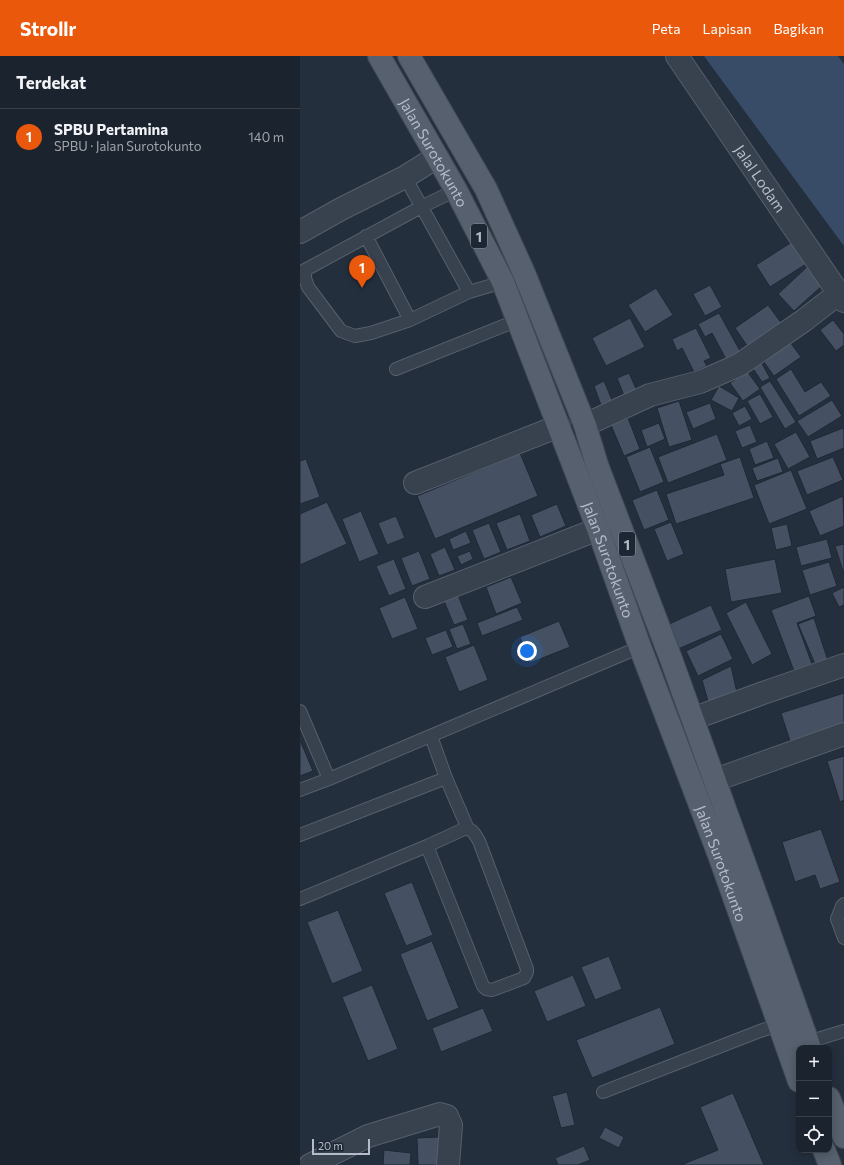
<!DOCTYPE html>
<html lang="id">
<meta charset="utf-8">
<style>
body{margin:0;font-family:Commissioner,sans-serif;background:#282f3a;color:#f1f3f6}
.controls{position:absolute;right:12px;bottom:12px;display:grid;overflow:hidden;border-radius:8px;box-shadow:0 2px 10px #0003}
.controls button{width:36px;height:36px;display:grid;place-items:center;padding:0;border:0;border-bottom:1px solid #39404a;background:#1b232e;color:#f1f3f6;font:20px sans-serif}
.scale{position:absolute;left:12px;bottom:10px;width:58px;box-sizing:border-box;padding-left:4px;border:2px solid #b4bcc9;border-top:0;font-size:11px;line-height:14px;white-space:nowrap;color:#b4bcc9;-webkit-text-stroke:3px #1d2633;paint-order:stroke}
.you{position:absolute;left:227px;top:595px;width:14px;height:14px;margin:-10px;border:3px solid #fff;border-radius:50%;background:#1a73e8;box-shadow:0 0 0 6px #1a73e833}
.badge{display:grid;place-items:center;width:26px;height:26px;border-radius:50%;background:#ea580c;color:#fff;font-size:13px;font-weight:700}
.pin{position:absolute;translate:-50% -33px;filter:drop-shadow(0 1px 2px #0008)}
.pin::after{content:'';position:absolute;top:21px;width:14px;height:12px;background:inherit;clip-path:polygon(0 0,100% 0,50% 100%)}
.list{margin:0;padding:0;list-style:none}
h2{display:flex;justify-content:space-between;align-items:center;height:52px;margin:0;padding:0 16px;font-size:17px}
h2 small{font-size:13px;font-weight:400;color:#a0a4aa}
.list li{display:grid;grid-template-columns:26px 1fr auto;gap:12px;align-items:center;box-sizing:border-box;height:56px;padding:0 16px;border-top:1px solid #39404a}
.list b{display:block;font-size:15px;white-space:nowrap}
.list p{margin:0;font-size:13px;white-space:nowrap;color:#a0a4aa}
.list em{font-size:13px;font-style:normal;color:#a0a4aa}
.icon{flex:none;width:22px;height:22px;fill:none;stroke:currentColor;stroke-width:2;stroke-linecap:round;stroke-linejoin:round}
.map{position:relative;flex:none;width:544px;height:1109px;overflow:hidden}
header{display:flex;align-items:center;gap:24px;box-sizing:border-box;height:56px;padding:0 20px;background:#ea580c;color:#fff}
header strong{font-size:19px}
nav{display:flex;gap:22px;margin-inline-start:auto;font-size:14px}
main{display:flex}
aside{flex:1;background:#1b232e}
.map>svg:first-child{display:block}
.water{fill:#394c67}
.building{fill:#455162;stroke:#1f2835}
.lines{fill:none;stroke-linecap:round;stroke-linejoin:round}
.service-casing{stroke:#565f6c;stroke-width:14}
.minor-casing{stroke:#565f6c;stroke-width:24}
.primary-casing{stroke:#414a57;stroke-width:24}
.service{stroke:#38414e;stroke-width:12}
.minor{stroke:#38414e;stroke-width:22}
.primary{stroke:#56606e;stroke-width:22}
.labels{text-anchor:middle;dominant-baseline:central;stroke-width:3.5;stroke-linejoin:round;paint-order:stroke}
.shield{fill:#1d2633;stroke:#878f9c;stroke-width:1}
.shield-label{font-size:14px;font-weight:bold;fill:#b4bcc9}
.street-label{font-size:15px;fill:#b4bcc9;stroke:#1d2633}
</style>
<header>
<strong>Strollr</strong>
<nav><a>Peta</a><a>Lapisan</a><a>Bagikan</a></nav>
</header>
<main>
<aside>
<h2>Terdekat<small></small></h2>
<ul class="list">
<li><span class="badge">1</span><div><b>SPBU Pertamina</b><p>SPBU · Jalan Surotokunto</p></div><em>140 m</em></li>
</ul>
</aside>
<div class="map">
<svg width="544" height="1109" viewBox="0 0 544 1109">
<rect width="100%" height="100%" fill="#242f3e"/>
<path class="water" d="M 404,0 L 538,0 L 544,8 L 544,190 Z"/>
<path class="building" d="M 492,186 L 506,208 L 470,231 L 456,209 Z
M 508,210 L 524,228 L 494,255 L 478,238 Z
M 410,229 L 422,251 L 405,260 L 393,238 Z
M 356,232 L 373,259 L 345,276 L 328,249 Z
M 468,249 L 482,268 L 448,291 L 435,272 Z
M 419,257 L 440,295 L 426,303 L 412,277 L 405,281 L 398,268 Z
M 330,262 L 345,291 L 306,310 L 292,282 Z
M 533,264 L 544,278 L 544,289 L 536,295 L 520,274 Z
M 396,272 L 411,302 L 404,305 L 407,310 L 394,316 L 382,292 L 377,295 L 372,283 Z
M 490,286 L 501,301 L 474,320 L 464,306 Z
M 461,306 L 470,322 L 462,326 L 452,311 Z
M 491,313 L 505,336 L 521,326 L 531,340 L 499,360 L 476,323 Z
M 447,315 L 460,333 L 443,345 L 430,327 Z
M 329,317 L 338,337 L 325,342 L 317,322 Z
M 304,325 L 312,344 L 301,349 L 294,330 Z
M 470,325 L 496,366 L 485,373 L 460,331 Z
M 419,330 L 439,342 L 432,355 L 411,344 Z
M 460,338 L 473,361 L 460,368 L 447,345 Z
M 532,344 L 542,360 L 508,381 L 497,365 Z
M 379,345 L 392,384 L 369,391 L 357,352 Z
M 410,347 L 416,363 L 393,373 L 386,356 Z
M 445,350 L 452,363 L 439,370 L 432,357 Z
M 328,362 L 340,393 L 324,400 L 311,369 Z
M 359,367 L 365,383 L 347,391 L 341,374 Z
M 450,369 L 457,386 L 442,392 L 435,375 Z
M 543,372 L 544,375 L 544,392 L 517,403 L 510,385 Z
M 496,376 L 510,401 L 488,413 L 474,388 Z
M 417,378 L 427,404 L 368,427 L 358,401 Z
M 467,385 L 474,402 L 455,409 L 449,393 Z
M 350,391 L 364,426 L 340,436 L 326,401 Z
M 220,397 L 238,440 L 135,483 L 117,440 Z
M 440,401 L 454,442 L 376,468 L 366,438 L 424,419 L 420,408 Z
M 533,401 L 543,424 L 507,439 L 497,415 Z
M 478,402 L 483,416 L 457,425 L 452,412 Z
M 6,403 L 20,441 L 0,448 L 0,405 Z
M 491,414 L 507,453 L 469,468 L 454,429 Z
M 357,434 L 369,464 L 344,474 L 332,444 Z
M 543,440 L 544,470 L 520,480 L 509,455 Z
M 27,446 L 47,488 L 0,509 L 0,458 Z
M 257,448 L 266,470 L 240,481 L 231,459 Z
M 61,455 L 79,498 L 59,506 L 42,463 Z
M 220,458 L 230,485 L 207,494 L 196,467 Z
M 96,460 L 105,482 L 87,489 L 78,467 Z
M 371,466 L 384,498 L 367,505 L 354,473 Z
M 189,467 L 201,496 L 184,503 L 172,474 Z
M 487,468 L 492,490 L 476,494 L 471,472 Z
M 166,475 L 171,487 L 153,494 L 149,483 Z
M 527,483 L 532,502 L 501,510 L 496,491 Z
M 544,488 L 544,518 L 535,490 Z
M 145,491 L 155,514 L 139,520 L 130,498 Z
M 119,495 L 130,523 L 112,530 L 101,502 Z
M 170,495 L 173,503 L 161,509 L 157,500 Z
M 94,503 L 106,533 L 89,540 L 76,510 Z
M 475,503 L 482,537 L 431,546 L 425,513 Z
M 529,506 L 537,530 L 510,539 L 502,514 Z
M 211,521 L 222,547 L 196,558 L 186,531 Z
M 544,531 L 544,549 L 539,551 L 532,537 Z
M 158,539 L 168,564 L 154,569 L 144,545 Z
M 509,540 L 516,560 L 497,567 L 512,608 L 494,615 L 471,554 Z
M 105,541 L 118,573 L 92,583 L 79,552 Z
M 446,546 L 472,598 L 452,609 L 426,557 Z
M 411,549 L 422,574 L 378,593 L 367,569 Z
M 217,551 L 223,564 L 182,580 L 177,567 Z
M 514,562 L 531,614 L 515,608 L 498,568 Z
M 259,565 L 270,591 L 230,607 L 220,581 Z
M 163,568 L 171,588 L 157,593 L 149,573 Z
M 146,574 L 153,591 L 132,599 L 125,582 Z
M 421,578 L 433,603 L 398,620 L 386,595 Z
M 174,589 L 188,624 L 159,636 L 145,601 Z
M 431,610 L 438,641 L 410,652 L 402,624 Z
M 544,637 L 544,671 L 491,688 L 481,657 Z
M 0,684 L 13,715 L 0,720 Z
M 544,700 L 544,744 L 540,746 L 527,705 Z
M 521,773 L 540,826 L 520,833 L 515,819 L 495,826 L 482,786 Z
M 112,826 L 133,879 L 106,890 L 84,837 Z
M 38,854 L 63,915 L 32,928 L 7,866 Z
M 132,885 L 159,952 L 127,965 L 100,898 Z
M 309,900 L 322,933 L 295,944 L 281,911 Z
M 273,919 L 286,950 L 247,966 L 234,935 Z
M 72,929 L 98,993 L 68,1005 L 42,941 Z
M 360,951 L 375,988 L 292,1022 L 276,984 Z
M 183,952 L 193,975 L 141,996 L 132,972 Z
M 267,1036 L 275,1069 L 261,1072 L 252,1040 Z
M 433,1037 L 464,1109 L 381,1109 L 418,1094 L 400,1051 Z
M 305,1071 L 324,1081 L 319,1092 L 299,1082 Z
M 139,1081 L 140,1109 L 118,1109 L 117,1082 Z
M 284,1090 L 290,1104 L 278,1109 L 258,1109 L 255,1102 Z
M 84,1094 L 111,1097 L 110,1109 L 83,1109 Z"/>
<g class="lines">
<g class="service-casing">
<path id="service" d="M 105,121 L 169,236
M 156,134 L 121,151 L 5,214 L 5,222 L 8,231 L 41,275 L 55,280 L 71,277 L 110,264 L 169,236 L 203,226
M 66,180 L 110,264
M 96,313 L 218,264
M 0,655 L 29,723
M 146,722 L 168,773
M 0,734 L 29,723 L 340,591
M 0,779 L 146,722 L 131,680
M 0,843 L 127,790 L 164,773 C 173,772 175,779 179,785 L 227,913 L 227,916 L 224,922 L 192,934 L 186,933 L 183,930 L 127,790
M 544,848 L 542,850 L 537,863 L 544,882
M 508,986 L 544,975
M 303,1036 L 460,975 L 478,969"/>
</g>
<g class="minor-casing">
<g id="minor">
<path id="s1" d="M 377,0 L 544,245"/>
<path d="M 0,176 L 41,153 L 105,121 L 137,101"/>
<path d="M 285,369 L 350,339 L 400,326 L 439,309 L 503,265 L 538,238"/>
<path d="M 115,427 L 259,370"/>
<path d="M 125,541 L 298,473"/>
<path d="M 392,663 L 463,637 L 544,609"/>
<path d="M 415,724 L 544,678"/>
<path d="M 10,1109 L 68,1080 L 140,1058 L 147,1060 L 151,1069 L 148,1109"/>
</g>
</g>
<g class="primary-casing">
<g id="primary">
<path id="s2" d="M 79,0 L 156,134 L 203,226 L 298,473 L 340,591 L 419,799 L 499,1025"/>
<path d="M 109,0 L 186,133 L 224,217 L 285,369 L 297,409 L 371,603 L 461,853 L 510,992"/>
<path d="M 529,1042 L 544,1081"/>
<path d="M 524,1094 L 530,1109"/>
</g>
</g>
<use href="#service" class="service"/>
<use href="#minor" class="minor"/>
<use href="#primary" class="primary"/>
</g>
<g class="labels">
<g class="shield">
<rect x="171" y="168" width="16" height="24" rx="3"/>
<rect x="319" y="476" width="16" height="24" rx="3"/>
</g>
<g class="shield-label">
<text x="179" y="180">1</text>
<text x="327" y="488">1</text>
</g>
<g class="street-label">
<text stroke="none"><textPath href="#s2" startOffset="111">Jalan Surotokunto</textPath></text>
<text stroke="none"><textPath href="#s1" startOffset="148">Jalal Lodam</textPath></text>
<text stroke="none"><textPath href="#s2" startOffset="555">Jalan Surotokunto</textPath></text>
<text stroke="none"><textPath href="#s2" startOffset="879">Jalan Surotokunto</textPath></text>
</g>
</g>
</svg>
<div class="controls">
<button>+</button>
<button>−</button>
<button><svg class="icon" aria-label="locate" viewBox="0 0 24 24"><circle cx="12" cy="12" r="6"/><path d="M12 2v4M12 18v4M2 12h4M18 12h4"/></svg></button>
</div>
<div class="scale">20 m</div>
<div class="you"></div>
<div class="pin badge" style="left:62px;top:232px">1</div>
</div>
</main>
